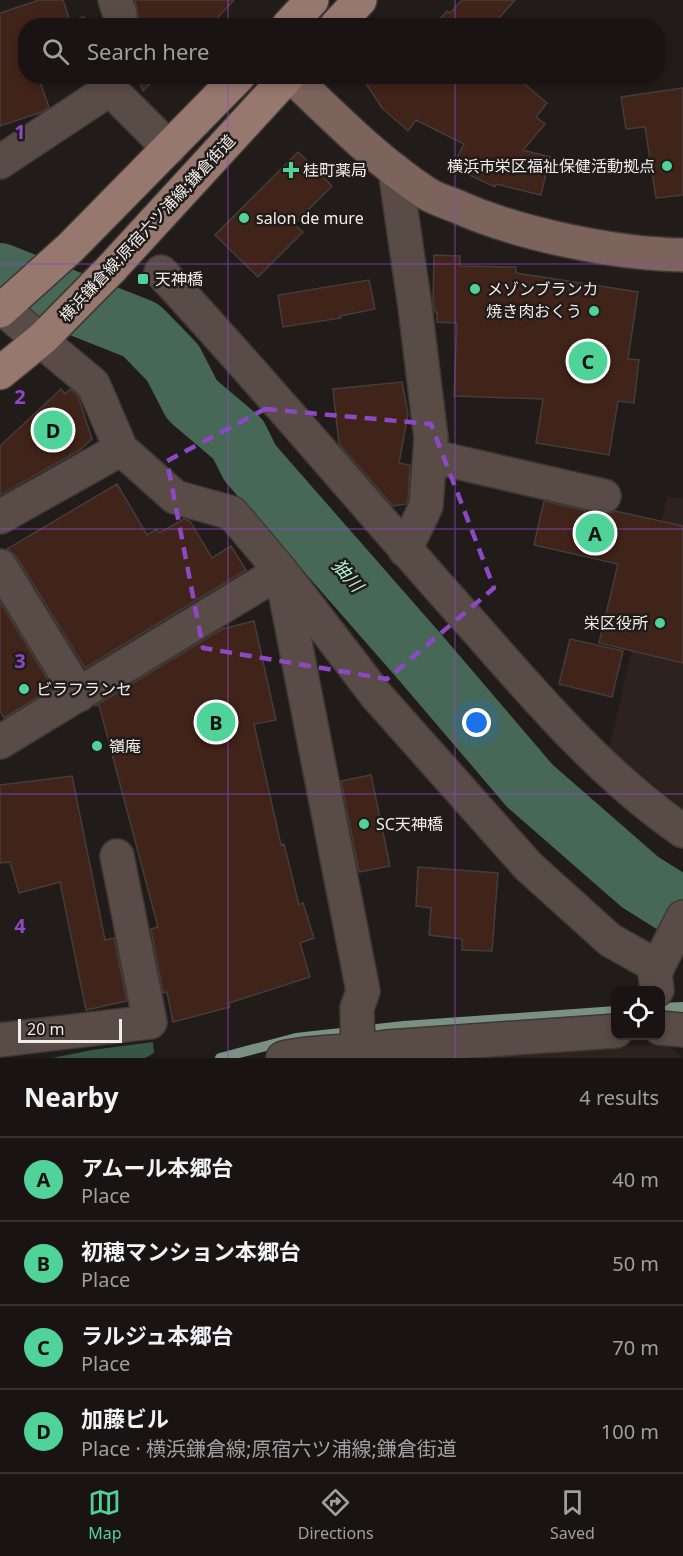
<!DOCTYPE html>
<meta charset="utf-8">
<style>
body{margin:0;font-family:"Noto Sans","Noto Sans JP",sans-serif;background:#262121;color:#f1f3f6}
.controls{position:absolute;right:18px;bottom:18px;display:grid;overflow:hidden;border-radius:12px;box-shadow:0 3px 9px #0003}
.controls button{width:54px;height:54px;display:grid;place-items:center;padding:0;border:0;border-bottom:2px solid #373333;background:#191413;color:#f1f3f6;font:30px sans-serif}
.scale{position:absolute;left:18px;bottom:15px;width:104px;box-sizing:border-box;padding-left:6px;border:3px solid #f0ecea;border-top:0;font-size:16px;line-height:21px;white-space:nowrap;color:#f0ecea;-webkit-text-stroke:4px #211b19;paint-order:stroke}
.you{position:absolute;left:477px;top:723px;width:21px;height:21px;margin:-15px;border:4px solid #fff;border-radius:50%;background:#1a73e8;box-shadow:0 0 0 9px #1a73e833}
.badge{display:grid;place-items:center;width:39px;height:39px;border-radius:50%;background:#50d398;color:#111;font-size:20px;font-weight:700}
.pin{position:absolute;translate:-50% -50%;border:3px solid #fff;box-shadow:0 2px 6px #0006}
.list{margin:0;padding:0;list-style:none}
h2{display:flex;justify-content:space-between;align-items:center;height:78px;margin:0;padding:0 24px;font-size:26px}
h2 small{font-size:20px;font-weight:400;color:#9f9ea0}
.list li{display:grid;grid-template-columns:39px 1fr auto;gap:18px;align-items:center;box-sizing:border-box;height:84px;padding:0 24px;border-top:2px solid #373333}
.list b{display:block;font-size:22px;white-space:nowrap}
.list p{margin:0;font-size:20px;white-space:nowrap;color:#9f9ea0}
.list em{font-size:20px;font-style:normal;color:#9f9ea0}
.icon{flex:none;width:33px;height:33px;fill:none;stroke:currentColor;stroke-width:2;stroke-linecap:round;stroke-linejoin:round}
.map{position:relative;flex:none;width:683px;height:1058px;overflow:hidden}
.search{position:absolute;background:#191413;box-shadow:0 3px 9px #0003;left:18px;right:18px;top:18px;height:66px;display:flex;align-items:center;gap:15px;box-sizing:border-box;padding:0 21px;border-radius:24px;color:#9f9ea0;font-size:22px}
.sheet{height:414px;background:#191413}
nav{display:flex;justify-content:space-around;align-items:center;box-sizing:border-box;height:84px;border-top:2px solid #373333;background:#191413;font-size:16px;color:#9f9ea0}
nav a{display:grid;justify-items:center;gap:3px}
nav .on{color:#50d398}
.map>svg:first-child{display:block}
.built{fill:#2e221e}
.forest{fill:#365746}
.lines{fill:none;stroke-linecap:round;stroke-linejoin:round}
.stream{stroke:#7a9082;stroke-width:10}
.river{stroke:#476856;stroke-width:62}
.building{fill:#402319;stroke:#443d3a;stroke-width:1.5}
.street-casing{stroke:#3e3836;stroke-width:36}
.secondary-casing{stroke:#3e3836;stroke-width:36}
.primary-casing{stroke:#3e3836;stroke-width:36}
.street{stroke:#594b46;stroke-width:33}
.secondary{stroke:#7c645d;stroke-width:33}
.primary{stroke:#96786e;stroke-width:33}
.marked{fill:none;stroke:#8d49c5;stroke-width:4.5;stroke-dasharray:12 8;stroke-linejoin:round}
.grid{fill:none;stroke:#8d49c5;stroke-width:1.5;stroke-opacity:0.55}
.poi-dot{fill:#50d398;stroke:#211b19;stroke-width:2}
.labels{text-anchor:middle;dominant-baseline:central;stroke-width:5;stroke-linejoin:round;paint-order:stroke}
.poi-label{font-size:16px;fill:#f0ecea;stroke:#211b19;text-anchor:start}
.street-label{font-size:16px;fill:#f0ecea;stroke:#211b19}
.water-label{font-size:18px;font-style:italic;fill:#b5f4d2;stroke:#211b19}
.grid-label{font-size:20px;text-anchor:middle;font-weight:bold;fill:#8d49c5;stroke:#211b19;stroke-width:5;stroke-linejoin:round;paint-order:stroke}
</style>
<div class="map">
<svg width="683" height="1058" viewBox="0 0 683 1058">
<rect width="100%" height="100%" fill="#211b19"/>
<path class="built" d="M 667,497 L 683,498 L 683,809 L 609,749 Z
M 666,1044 L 683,1058 L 383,1058 Z"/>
<path class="forest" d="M 153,1042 L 154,1053 L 145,1058 L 52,1058 L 92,1050 Z"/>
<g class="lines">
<path class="stream" d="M 660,1008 L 683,1007
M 220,1058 L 296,1038 L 404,1026 L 616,1011"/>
<path class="river" d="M 0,274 L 141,330 L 173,363 L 192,400 L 238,439 L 250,463 L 419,656 L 530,786 L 640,882 L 683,909"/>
</g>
<path class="building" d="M 39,0 L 63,0 L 70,21 L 84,17 L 87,26 L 26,26 L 26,76 L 60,76 L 40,82 L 49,107 L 42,112 L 0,126 L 0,13 Z
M 135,0 L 234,0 L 210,26 L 140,26 Z
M 462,0 L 515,0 L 499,18 L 508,26 L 434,26 L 447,11 L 450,13 Z
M 137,76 L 158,76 L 143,91 Z
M 361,76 L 515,76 L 547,103 L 536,117 L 545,124 L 523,150 L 550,157 L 541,195 L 496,184 L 495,187 L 452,167 L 464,144 L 416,120 L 408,131 L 382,108 Z
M 683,88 L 683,195 L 656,198 L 645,127 L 626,129 L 621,97 Z
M 298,152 L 332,186 L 294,224 L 303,232 L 258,277 L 215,235 Z
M 434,255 L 460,256 L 460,266 L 516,267 L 516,273 L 638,292 L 628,359 L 639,360 L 634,403 L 618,401 L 609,455 L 536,443 L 543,399 L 454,396 L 457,323 L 437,322 L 437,312 L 435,312 L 433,302 Z
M 369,280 L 375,309 L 340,316 L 341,318 L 283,327 L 278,295 Z
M 402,382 L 408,414 L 399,463 L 410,465 L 408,501 L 406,504 L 393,506 L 339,444 L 333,389 Z
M 61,389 L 65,394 L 70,389 L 78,396 L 92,439 L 80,450 L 0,495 L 0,446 Z
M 117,484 L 147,535 L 157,529 L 159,533 L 184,519 L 190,521 L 212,558 L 231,546 L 246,570 L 85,668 L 16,556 L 7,549 Z
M 544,501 L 600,514 L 609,514 L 615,511 L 683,526 L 683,663 L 599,643 L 618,564 L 534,545 Z
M 0,602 L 53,688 L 4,718 L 0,711 Z
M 254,621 L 276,720 L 254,724 L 281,845 L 284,844 L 299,905 L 303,903 L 314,938 L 300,943 L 310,977 L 229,1003 L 230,1007 L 173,1022 L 167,992 L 163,993 L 151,929 L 158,927 L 99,705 L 95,706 L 222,629 Z
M 570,639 L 623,651 L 612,697 L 559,684 Z
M 371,775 L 390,866 L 359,872 L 341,781 Z
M 72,776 L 105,940 L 114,938 L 127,1001 L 86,1010 L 60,882 L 19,893 L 10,862 L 0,863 L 0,785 Z
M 418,867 L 498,873 L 492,951 L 462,950 L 462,939 L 429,935 L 431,908 L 416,906 Z"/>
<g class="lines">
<g class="street-casing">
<path id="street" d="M 115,0 L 120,14 L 121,26
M 114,76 L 110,89 L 169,148
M 0,162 L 110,89
M 395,170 L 415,307 L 431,438 L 426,506 L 405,550
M 161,272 C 267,386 366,506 470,622 C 536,697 601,774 683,831
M 3,309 L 93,384 L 121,449 L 175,497 L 232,513 L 281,571 L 376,695 L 528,866 L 610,940 L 658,967
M 430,456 L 604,496
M 0,517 L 121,449
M 0,566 L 79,695
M 0,742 L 281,571 L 363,991 L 357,1008 L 358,1058
M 657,990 L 655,972 L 683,917
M 660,1028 L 683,1030
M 0,1040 L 150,1022 L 117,856
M 283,1058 C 317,1050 353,1053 387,1047 L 616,1031"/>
</g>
<g class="secondary-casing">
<path id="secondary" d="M 291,76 C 335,118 376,160 426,193 C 435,199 446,202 456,206 C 518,234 615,254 683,255"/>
</g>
<g class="primary-casing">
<path id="primary" d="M 288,26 L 312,0
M 336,26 L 360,0
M 0,311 L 70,248 L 239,76
M 0,373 L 43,338 L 110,270 L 288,76"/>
</g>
<use href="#street" class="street"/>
<use href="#secondary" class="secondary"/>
<use href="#primary" class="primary"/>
</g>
<path class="marked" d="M 265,409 L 431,424 L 494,588 L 387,679 L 203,648 L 167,461 Z"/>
<path class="grid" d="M 228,0 L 228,26M 455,0 L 455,26M 228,76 L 228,1058M 455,76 L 455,1058M 0,264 L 683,264M 0,529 L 683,529M 0,794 L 683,794"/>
<g class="poi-dot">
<circle cx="667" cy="166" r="6"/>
<path d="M288 161h6v6h6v6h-6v6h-6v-6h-6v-6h6z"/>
<circle cx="244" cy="218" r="6"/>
<rect x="137" y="273" width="12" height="12" rx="3"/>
<circle cx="475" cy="289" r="6"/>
<circle cx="594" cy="311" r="6"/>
<circle cx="660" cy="623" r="6"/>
<circle cx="24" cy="689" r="6"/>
<circle cx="97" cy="746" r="6"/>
<circle cx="364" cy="824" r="6"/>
</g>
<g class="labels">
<g class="poi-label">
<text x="655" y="166" text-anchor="end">横浜市栄区福祉保健活動拠点</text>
<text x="303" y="170">桂町薬局</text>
<text x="256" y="218">salon de mure</text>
<text x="155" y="279">天神橋</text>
<text x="487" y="289">メゾンブランカ</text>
<text x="582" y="311" text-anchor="end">焼き肉おくう</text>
<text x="648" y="623" text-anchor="end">栄区役所</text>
<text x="36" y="689">ビラフランセ</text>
<text x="109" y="746">嶺庵</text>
<text x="376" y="824">SC天神橋</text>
</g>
<g class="street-label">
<text transform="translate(147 228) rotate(-47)">横浜鎌倉線;原宿六ツ浦線;鎌倉街道</text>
</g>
<g class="water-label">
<text transform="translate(348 575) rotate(49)">㹨川</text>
</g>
</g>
<g class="grid-label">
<text x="20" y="139">1</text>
<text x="20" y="404">2</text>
<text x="20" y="668">3</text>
<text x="20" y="933">4</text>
</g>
</svg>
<div class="controls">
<button><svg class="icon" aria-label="locate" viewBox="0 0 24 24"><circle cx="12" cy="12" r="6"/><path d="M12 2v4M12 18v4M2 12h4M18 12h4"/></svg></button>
</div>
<div class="scale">20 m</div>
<div class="you"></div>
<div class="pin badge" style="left:595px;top:533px">A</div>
<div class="pin badge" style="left:216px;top:722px">B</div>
<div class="pin badge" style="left:588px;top:361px">C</div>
<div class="pin badge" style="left:53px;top:430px">D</div>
<div class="search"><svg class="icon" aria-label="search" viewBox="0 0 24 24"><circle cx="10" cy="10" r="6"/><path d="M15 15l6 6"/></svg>Search here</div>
</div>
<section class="sheet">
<h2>Nearby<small>4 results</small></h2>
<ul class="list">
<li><span class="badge">A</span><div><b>アムール本郷台</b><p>Place</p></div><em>40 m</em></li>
<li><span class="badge">B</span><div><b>初穂マンション本郷台</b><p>Place</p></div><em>50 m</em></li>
<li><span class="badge">C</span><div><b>ラルジュ本郷台</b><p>Place</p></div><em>70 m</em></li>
<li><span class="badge">D</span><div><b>加藤ビル</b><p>Place · 横浜鎌倉線;原宿六ツ浦線;鎌倉街道</p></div><em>100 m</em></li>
</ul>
</section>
<nav>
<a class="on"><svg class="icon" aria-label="map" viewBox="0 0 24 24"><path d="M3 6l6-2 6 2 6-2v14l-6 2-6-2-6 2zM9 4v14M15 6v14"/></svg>Map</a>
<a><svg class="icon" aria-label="directions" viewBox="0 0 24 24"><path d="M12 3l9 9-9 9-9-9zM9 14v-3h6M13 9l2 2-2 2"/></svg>Directions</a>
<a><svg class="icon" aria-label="saved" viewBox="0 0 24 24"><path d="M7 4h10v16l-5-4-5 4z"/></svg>Saved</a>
</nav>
